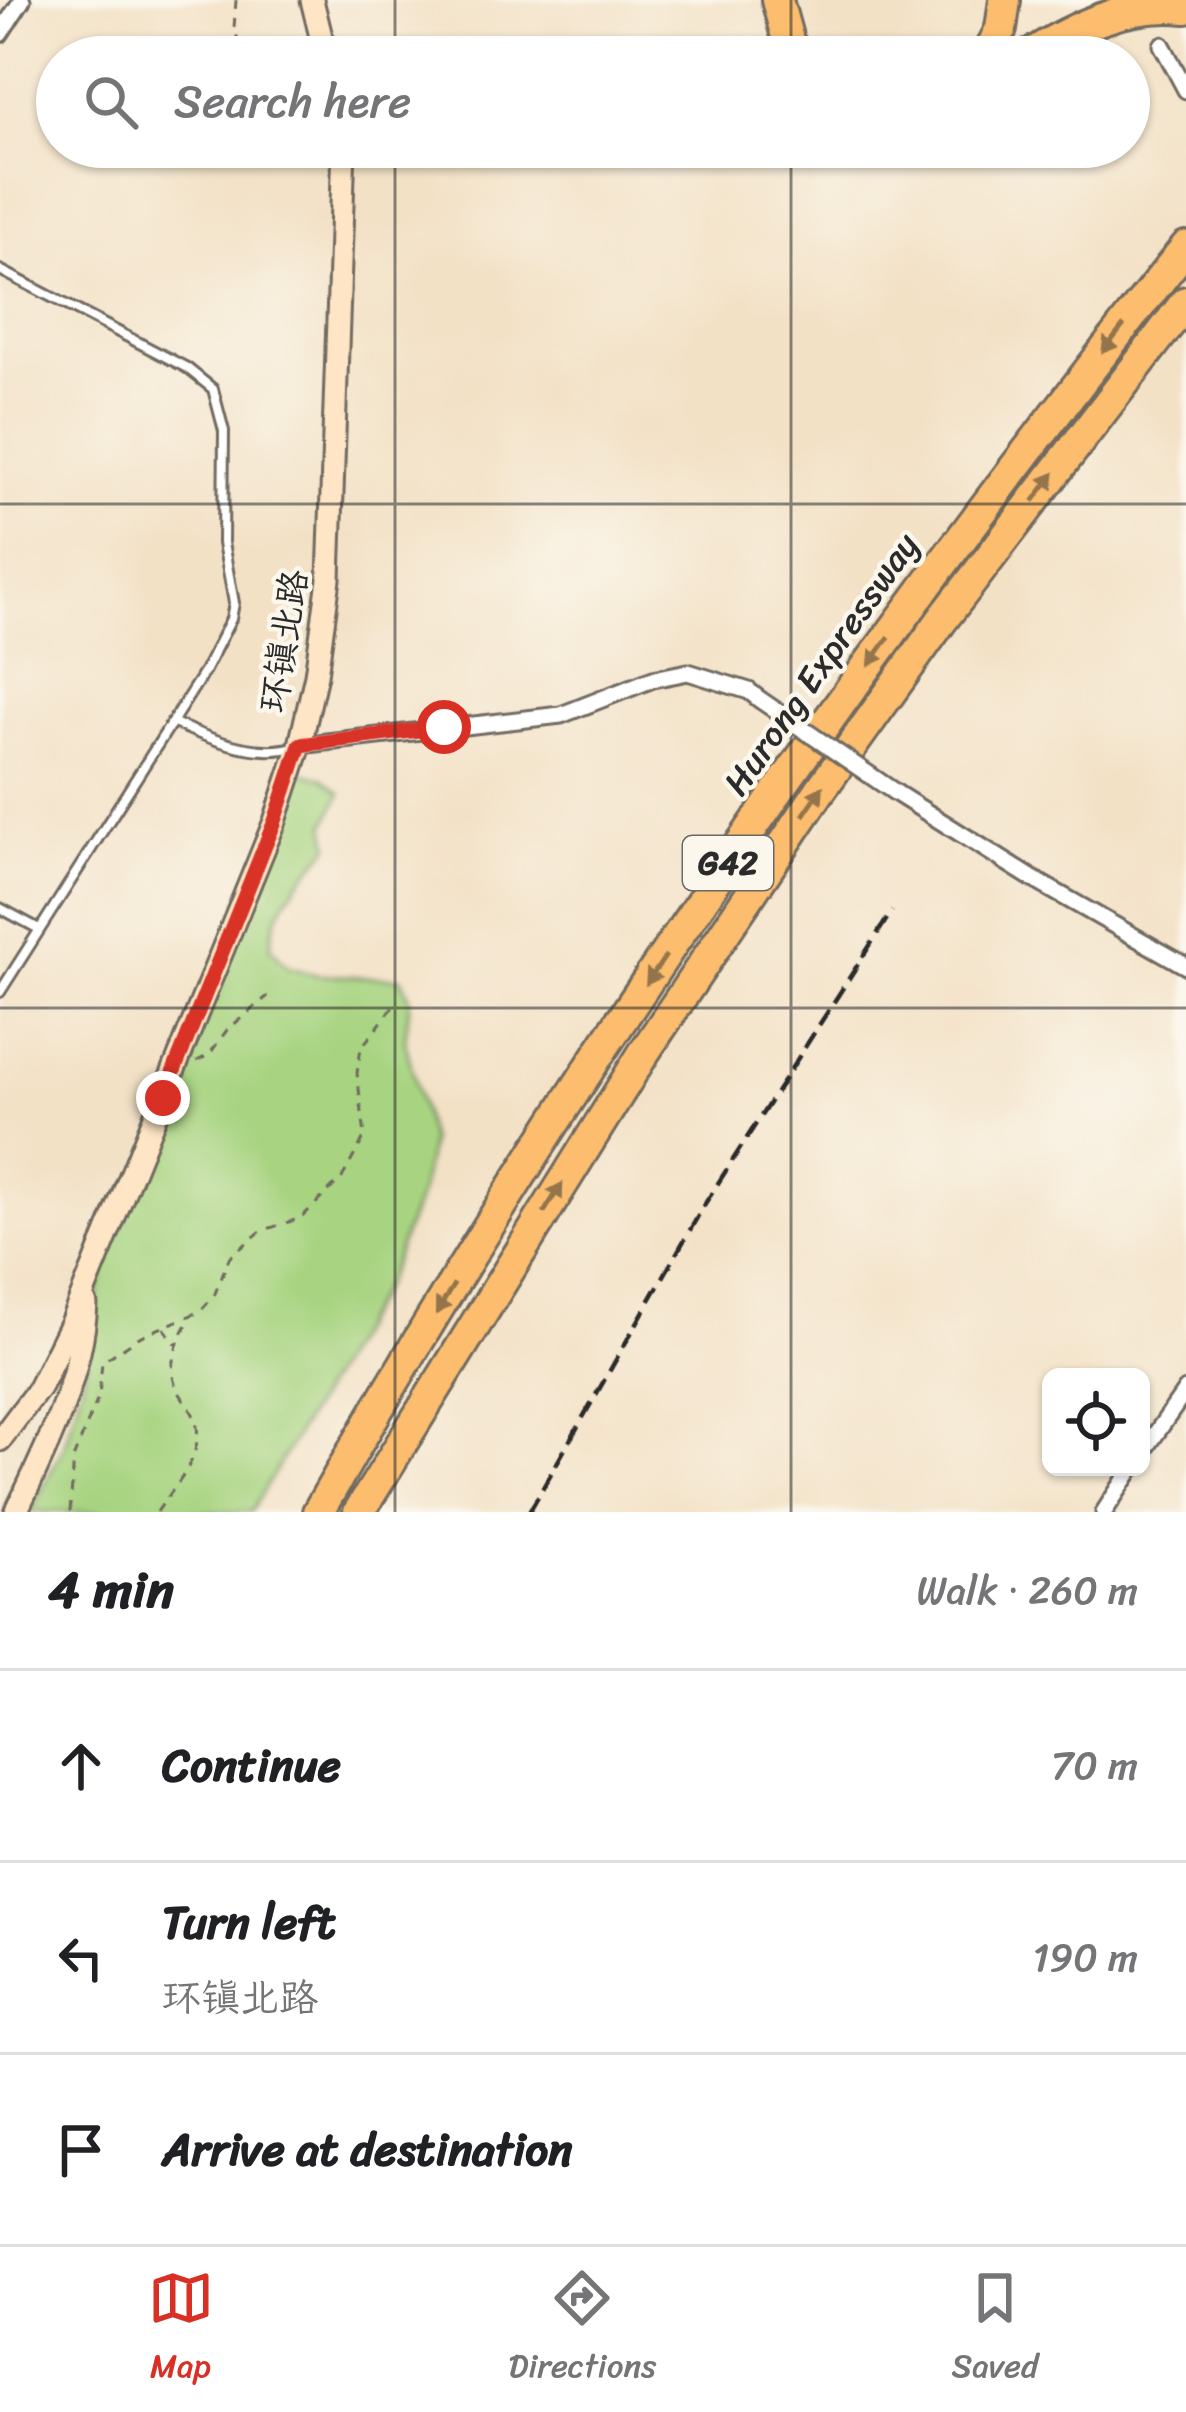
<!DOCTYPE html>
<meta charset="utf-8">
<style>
body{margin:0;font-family:Sriracha,"LXGW WenKai TC",sans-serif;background:#f6f6f6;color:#202124}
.controls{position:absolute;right:36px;bottom:36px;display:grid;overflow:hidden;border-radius:18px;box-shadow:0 3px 9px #0004}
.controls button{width:108px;height:108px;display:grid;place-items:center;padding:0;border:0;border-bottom:3px solid #e0e0e0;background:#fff;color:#202124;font:60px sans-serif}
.stop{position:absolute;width:36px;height:36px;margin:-27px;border:9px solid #d93025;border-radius:50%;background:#fff}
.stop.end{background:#d93025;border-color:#fff;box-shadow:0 3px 12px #0008}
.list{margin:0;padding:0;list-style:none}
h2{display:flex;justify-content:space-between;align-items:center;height:156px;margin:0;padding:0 48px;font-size:51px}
h2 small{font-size:39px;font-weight:400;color:#757577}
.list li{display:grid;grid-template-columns:78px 1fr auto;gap:36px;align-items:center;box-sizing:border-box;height:192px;padding:0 48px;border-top:3px solid #e0e0e0}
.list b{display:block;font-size:45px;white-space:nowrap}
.list p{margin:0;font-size:39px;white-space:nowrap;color:#757577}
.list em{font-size:39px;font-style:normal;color:#757577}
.icon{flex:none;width:66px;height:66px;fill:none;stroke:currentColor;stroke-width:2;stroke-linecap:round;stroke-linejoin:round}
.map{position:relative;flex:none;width:1186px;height:1512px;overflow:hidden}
.search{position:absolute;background:#fff;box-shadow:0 3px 9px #0004;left:36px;right:36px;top:36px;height:132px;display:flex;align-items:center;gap:30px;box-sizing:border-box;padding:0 42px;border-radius:66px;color:#757577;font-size:45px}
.sheet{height:732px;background:#fff}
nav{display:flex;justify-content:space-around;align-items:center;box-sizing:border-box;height:168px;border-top:3px solid #e0e0e0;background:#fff;font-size:33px;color:#757577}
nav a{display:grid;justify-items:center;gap:6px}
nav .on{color:#d93025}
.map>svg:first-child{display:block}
.green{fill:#a8d481;stroke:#6a8056;stroke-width:3}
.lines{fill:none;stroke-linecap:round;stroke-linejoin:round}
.lane-casing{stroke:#716b61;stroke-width:14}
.street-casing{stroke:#716b61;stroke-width:21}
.secondary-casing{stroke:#716b61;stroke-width:27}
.highway-casing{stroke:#716b61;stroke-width:36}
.path{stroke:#716b61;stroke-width:3;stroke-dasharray:9 9;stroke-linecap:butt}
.lane{stroke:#fff;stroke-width:8}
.street{stroke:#fff;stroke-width:15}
.secondary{stroke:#fee5c5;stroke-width:21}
.highway{stroke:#fcbd6e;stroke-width:30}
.rail{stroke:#2b2b2b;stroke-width:4.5;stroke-dasharray:18 9;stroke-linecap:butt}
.street-bridge-casing{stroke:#716b61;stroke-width:21;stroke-linecap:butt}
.street-bridge{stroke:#fff;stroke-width:15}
.oneway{fill:#94744c}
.route{stroke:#d93025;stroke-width:15}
.grid{fill:none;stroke:#2b2b2b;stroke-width:3;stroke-opacity:0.55}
.labels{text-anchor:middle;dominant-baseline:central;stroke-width:9;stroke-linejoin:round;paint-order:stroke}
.shield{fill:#fbf7ec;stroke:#696865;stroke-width:3}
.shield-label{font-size:33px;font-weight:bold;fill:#2b2b2b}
.street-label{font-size:36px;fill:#2b2b2b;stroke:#fbf7ec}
</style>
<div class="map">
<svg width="1186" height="1512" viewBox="0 0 1186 1512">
<rect width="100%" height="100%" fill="#fbf7ec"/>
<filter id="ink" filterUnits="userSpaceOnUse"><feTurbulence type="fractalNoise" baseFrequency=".00833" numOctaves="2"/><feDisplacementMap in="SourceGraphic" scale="24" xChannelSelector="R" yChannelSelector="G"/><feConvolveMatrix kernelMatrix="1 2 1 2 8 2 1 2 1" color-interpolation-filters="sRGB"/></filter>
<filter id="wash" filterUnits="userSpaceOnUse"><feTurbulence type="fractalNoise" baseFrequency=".004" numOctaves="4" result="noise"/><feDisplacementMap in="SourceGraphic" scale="48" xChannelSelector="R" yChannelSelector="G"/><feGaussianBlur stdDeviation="2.7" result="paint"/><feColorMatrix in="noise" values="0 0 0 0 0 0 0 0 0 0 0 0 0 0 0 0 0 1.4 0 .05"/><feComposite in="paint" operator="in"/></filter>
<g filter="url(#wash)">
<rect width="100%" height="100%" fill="#f3e1c6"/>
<path class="green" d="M 300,772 L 323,778 L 341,793 L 326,824 L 330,846 C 302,881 273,901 271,948 L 288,967 L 317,975 L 401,978 L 410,999 L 405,1041 L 430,1142 L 420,1193 L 386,1281 L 251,1512 L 31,1512 L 64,1446 L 82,1384 L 102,1275 Z"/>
</g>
<g filter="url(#ink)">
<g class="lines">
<g class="lane-casing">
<path id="lane" d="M 0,270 L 187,368 L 213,389 L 224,431 L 223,543 L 234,603 L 231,619 L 204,672 L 0,992
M 172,722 C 209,739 257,759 297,746
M 0,908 L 39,929"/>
</g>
<g class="street-casing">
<path id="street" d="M 0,34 L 22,0
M 1162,45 L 1186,90
M 300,745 L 561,715 L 653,679 L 688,672 L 749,691 L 759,699
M 896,793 L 1033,879 L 1186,966
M 1141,1455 L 1186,1390
M 1104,1512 L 1133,1467"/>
</g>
<g class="secondary-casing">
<path id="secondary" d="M 312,0 L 326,57
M 0,1440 L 39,1388 L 71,1323 L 275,821 L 300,745 L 316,675 L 329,579 L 344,147
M 16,1512 C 47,1447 82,1377 86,1304"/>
</g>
<g class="highway-casing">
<path id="highway" d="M 777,0 L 789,44 L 798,57
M 987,57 L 1001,29 L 1005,0
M 1027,57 C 1075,26 1127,2 1186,8
M 318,1512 C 571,1067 868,648 1186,247
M 359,1512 L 645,1051 L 821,789 L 942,620 L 1186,302"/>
</g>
<path class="path" d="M 236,0 L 234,28 L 238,40
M 197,1061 L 209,1055 L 227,1030 L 268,996
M 164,1328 L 176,1344
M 70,1512 L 74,1456 L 99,1396 L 102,1362 L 141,1336 L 199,1312 L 214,1296 L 229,1258 L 261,1231 L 301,1218 L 342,1178 L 365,1136 L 357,1073 L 361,1048 L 394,1006
M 157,1512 C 171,1491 191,1471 196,1446 C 208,1393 143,1400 189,1321"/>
<use href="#lane" class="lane"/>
<use href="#street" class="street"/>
<use href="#secondary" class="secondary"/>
<use href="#highway" class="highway"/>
<path class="rail" d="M 529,1512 L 706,1202 L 892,911"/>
<g class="street-bridge-casing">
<path id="street-bridge" d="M 759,699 L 896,793"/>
</g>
<use href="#street-bridge" class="street-bridge"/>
</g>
<defs><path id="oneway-solid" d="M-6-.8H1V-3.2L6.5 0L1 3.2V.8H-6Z" transform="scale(3)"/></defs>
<g class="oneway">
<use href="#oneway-solid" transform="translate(1113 339) rotate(128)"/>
<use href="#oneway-solid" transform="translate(1044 487) rotate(-53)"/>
<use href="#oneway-solid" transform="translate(879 651) rotate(125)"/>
<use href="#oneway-solid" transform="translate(813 801) rotate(-56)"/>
<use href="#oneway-solid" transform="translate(656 970) rotate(124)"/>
<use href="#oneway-solid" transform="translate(553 1198) rotate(-58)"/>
<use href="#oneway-solid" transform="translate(445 1299) rotate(121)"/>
</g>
</g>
<g class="lines" filter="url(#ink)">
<path class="route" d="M 163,1098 L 275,821 L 300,745 L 444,727"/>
</g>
<path class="grid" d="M 395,0 L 395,57M 791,0 L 791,57M 395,147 L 395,1512M 791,147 L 791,1512M 0,504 L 1186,504M 0,1008 L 1186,1008"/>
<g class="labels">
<rect class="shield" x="683" y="836" width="90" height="54" rx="9"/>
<g class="shield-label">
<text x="728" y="863">G42</text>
</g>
<g class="street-label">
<text transform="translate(284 641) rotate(-81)">环镇北路</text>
<text transform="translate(821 664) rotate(-55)">Hurong Expressway</text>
</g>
</g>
</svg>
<div class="controls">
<button><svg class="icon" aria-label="locate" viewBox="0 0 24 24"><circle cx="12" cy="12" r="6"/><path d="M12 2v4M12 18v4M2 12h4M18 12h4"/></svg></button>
</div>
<div class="stop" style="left:444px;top:727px"></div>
<div class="stop end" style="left:163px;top:1098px"></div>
<div class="search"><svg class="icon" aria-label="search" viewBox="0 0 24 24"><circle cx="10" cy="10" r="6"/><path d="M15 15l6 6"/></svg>Search here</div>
</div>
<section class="sheet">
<h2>4 min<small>Walk · 260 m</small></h2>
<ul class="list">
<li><svg class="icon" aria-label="ahead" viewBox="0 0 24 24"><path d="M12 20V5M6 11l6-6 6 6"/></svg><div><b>Continue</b></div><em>70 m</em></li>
<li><svg class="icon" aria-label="left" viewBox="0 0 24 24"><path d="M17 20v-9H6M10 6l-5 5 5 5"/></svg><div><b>Turn left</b><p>环镇北路</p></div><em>190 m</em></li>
<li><svg class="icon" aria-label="arrive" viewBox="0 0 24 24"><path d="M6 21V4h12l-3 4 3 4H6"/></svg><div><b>Arrive at destination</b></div></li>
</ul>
</section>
<nav>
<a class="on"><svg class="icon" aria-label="map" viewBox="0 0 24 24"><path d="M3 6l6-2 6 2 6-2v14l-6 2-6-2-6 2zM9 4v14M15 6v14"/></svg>Map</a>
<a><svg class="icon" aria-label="directions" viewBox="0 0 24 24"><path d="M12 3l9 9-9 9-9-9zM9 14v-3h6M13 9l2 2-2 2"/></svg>Directions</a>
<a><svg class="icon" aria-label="saved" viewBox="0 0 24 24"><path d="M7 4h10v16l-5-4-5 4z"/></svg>Saved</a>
</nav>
